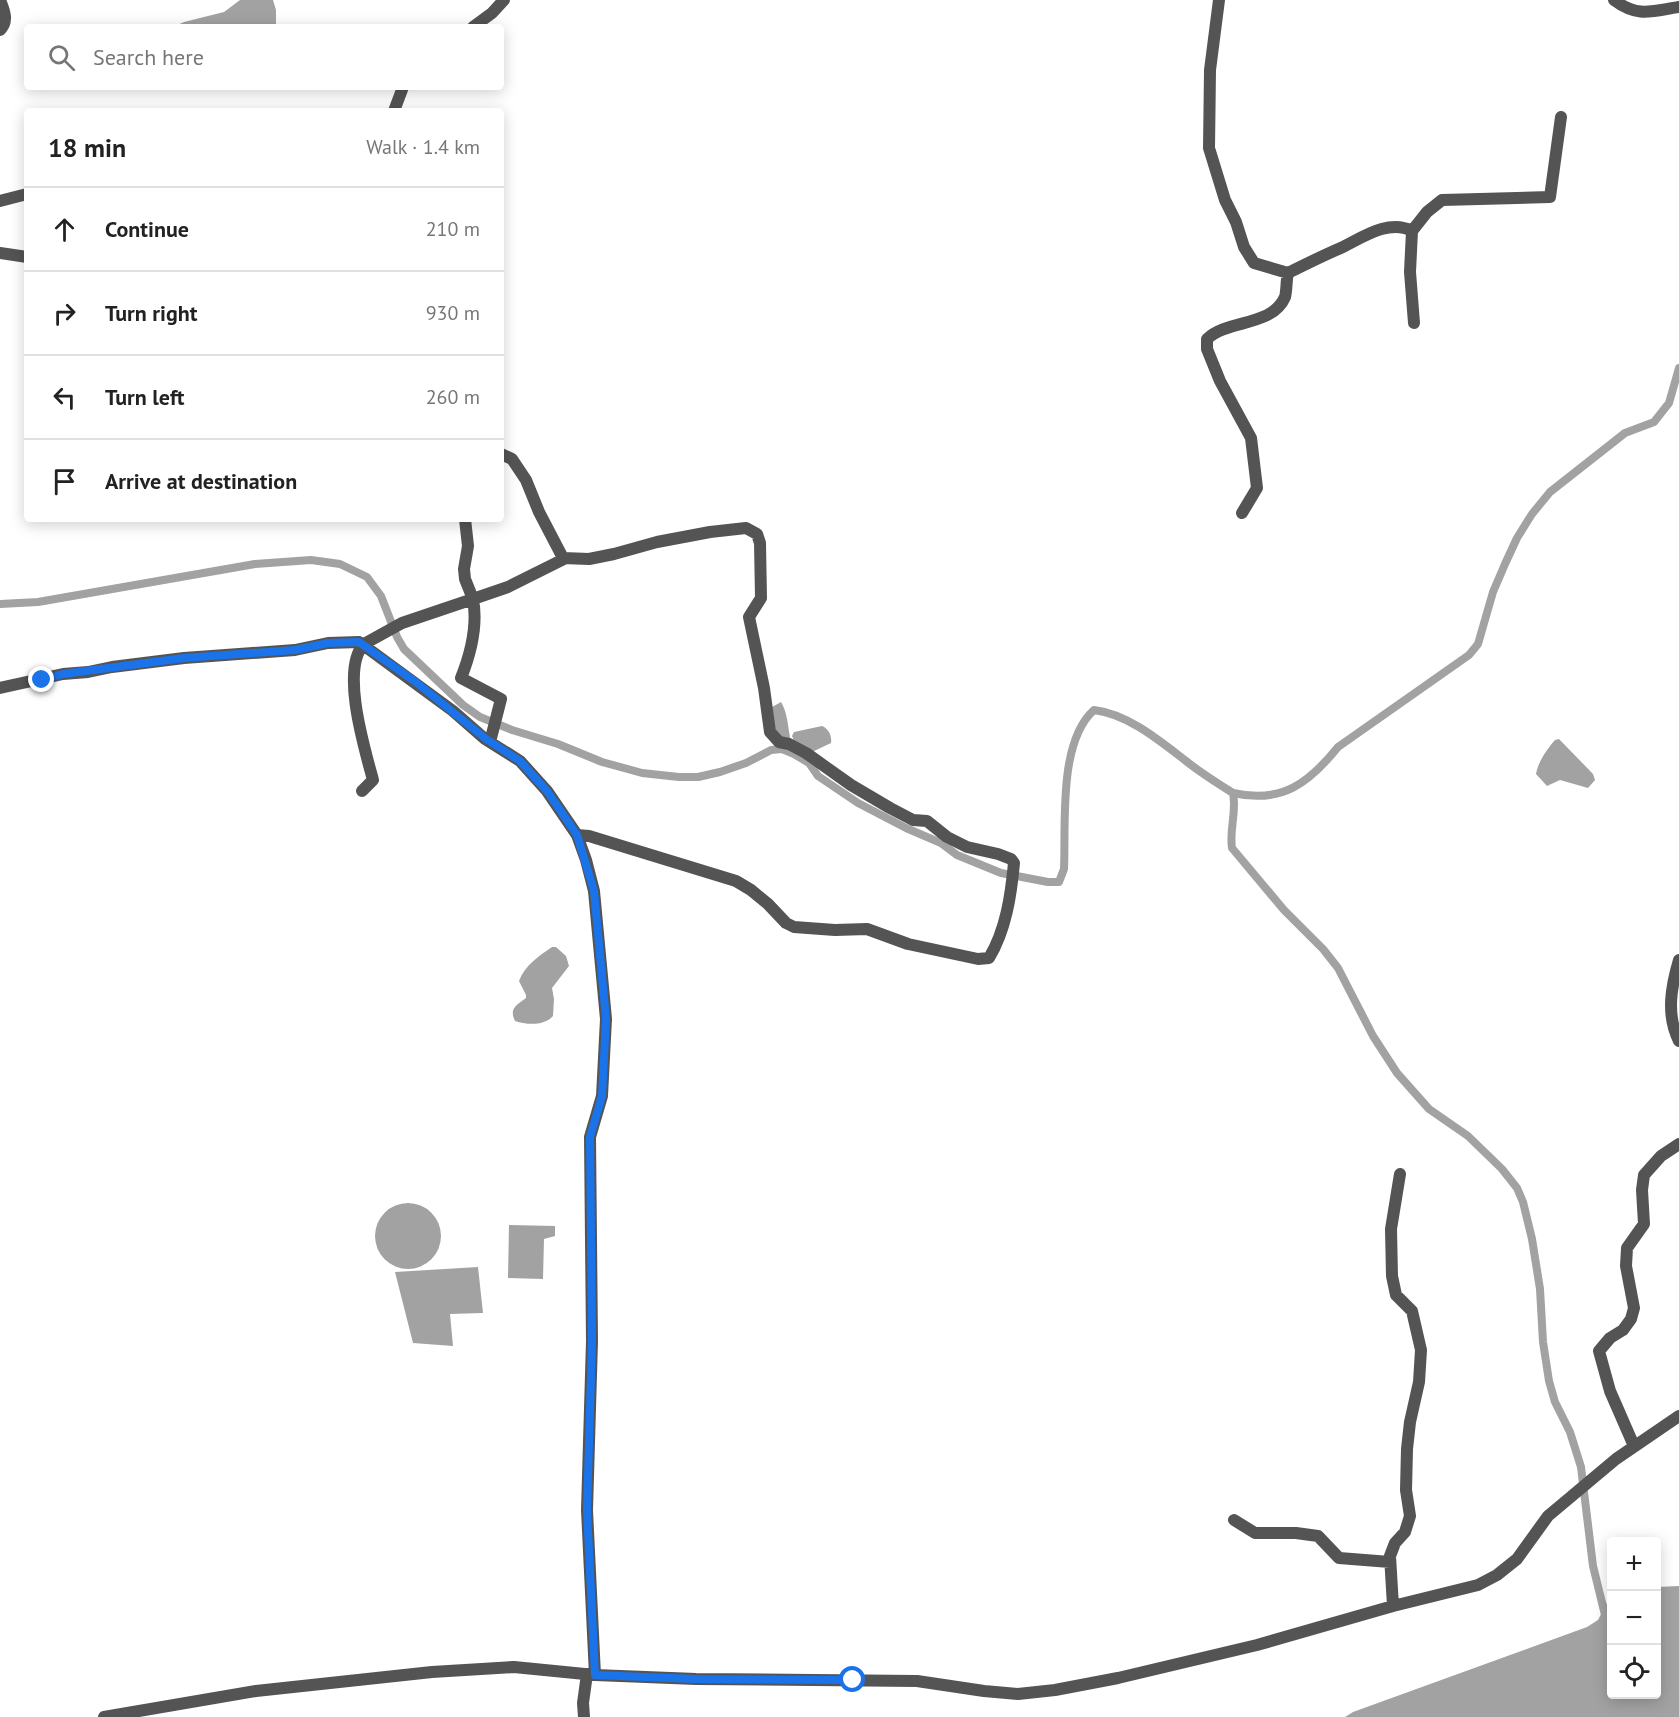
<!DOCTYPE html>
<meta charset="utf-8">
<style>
body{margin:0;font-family:"PT Sans",sans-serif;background:#f6f6f6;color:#222}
.controls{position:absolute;right:18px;bottom:18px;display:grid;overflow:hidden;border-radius:6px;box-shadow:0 3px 15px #0003}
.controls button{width:54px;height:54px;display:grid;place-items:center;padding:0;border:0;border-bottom:2px solid #e0e0e0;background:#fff;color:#222;font:30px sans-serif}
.stop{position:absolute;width:18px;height:18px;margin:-14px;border:4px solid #1a73e8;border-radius:50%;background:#fff}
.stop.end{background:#1a73e8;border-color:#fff;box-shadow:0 2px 6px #0008}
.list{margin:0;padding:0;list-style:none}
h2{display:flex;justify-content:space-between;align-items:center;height:78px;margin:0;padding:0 24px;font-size:26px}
h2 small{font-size:20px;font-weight:400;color:#767676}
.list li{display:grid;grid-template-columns:39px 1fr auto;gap:18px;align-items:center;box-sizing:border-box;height:84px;padding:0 24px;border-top:2px solid #e0e0e0}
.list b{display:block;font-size:22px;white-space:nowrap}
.list em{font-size:20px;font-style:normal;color:#767676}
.icon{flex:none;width:33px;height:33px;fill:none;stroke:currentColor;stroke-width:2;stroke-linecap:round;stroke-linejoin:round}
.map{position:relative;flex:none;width:1679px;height:1717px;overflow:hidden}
.search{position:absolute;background:#fff;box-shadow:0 3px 15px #0003;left:24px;top:24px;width:480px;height:66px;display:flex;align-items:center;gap:15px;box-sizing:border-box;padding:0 21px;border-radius:6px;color:#767676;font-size:22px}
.panel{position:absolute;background:#fff;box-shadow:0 3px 15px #0003;left:24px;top:108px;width:480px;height:414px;border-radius:6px}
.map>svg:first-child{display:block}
.water{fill:#a2a2a2}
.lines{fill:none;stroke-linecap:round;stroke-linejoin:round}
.canal{stroke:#a2a2a2;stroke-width:8}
.minor{stroke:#545454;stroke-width:12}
.route{stroke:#1a73e8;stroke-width:8}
</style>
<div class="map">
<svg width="1679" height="1717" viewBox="0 0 1679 1717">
<rect width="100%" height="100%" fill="#fff"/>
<path class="water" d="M 240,0 L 273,0 L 276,10 L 276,27 L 173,27 L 184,22 L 224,12 Z
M 781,702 C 787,711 788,726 790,737 L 788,741 L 776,737 L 772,707 Z
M 822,726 C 829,729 832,736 831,743 L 812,752 L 794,741 L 792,736 L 794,732 Z
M 1559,739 L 1593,774 L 1595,780 L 1588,788 L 1560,780 L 1547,786 L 1536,774 C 1538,762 1547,749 1555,740 Z
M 552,947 L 556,947 L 566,956 L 569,966 L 552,988 L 554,999 L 553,1016 C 544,1026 527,1025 515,1021 C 509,1009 516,1005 526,998 L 526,995 L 519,981 C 525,965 539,956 552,947 Z
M375 1236a33 33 0 1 1 66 0a33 33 0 1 1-66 0Z
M 509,1225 L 555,1226 L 555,1236 L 544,1239 L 543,1279 L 508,1278 Z
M 478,1267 L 483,1313 L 450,1314 L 453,1346 L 413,1343 L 395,1272 Z
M 1679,1586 L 1679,1717 L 1345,1717 L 1353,1712 L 1587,1627 L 1598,1620 L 1611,1595 L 1612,1694 L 1656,1694 L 1657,1587 Z"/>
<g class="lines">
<path class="canal" d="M 0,604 L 38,602 L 255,564 L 311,560 L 340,564 L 367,577 L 381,596 L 397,637 L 404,649 L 463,705 L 480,717 L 512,730 L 558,744 L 602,762 L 642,773 L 679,777 L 698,777 L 720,772 L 746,763 L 771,750 L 782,749 L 794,754 L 809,763 L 818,776 L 858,803 L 906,828 L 941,843 L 957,855 L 1001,873 L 1048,882 L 1059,882 L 1064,869 C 1066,825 1058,742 1094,710 C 1128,714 1160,741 1186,761 C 1201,773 1217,783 1233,793 C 1237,812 1229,829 1232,848 L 1284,910 L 1323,949 L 1338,968 L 1373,1036 L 1397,1073 L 1429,1109 L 1468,1136 L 1502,1169 L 1517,1188 L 1523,1202 L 1532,1239 L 1540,1289 L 1543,1342 L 1549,1381 L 1555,1402 L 1570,1432 L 1581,1467 L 1593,1566 L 1606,1619
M 1233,793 C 1282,804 1309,783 1338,747 L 1469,655 L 1478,644 L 1493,592 L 1505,564 L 1517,538 L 1532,514 L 1550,492 L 1625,433 L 1654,422 L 1669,403 L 1679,368"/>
<path class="minor" d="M 1219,0 L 1210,70 L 1209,148 L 1225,200 L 1236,222 L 1244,247 L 1254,263 L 1288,273 C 1306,264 1324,255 1343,247 C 1363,237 1389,219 1412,231 L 1410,272 L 1414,323
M 1614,0 C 1638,18 1652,11 1679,7
M 473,27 L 492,13 L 504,0
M 0,30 C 9,21 4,10 0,0
M 394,111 L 403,87
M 0,201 L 27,194
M 1412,231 L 1427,212 L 1442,200 L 1550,197 L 1561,117
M 0,253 L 27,257
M 501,454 L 512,459 L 526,480 L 539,512 L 563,558 L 589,559 L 614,554 L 657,542 L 710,532 L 746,528 L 757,534 L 760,543 L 761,598 L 749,617 L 764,688 L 770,732 L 779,742 L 789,744 L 806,753 L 851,785 L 890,808 L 913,820 L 927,821 L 947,837 L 967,847 L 998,854 L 1011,859 L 1014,863 C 1011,895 1006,930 989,958 L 978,959 L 908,944 L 867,929 L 835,930 L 794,927 L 786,923 L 768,904 L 751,890 L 736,881 L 589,836 L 577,835
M 1242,513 L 1257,488 L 1251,438 L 1220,381 L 1207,349 L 1207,339 C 1228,319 1272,327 1285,297 C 1287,290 1286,281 1288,273
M 0,688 L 63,674 L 88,672 L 112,667 L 184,658 L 295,650 L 328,643 L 359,642 L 453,711 L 485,739 L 520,761 L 547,791 L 577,835 L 586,860 L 594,891 L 606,1019 L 602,1096 L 590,1137 L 592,1341 L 587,1510 L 595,1675
M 490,742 L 501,699 L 461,678 C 471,653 478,626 473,599 L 508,587 L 566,558
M 362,791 L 373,780 C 365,750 340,669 364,644 L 402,623 L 473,599 L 465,579 L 464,569 L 468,546 L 465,519
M 1679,960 C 1671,987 1666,1015 1679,1041
M 1634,1446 L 1610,1391 L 1599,1351 L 1610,1338 L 1623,1330 L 1631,1319 L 1634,1308 L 1626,1266 L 1627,1248 L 1644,1224 L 1642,1190 L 1644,1175 L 1661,1156 L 1679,1144
M 1234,1520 L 1255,1533 L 1296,1533 L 1318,1536 L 1339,1558 L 1390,1562
M 1393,1606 L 1390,1556 L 1395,1543 L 1405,1532 L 1410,1516 L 1406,1490 L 1407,1449 L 1410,1422 L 1419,1382 L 1421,1350 L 1412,1311 L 1396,1295 L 1392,1276 L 1391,1229 L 1400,1174
M 104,1717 L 256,1691 L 432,1672 L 514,1667 L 595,1675 L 696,1679 L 917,1681 L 984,1691 L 1018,1694 L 1055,1690 L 1118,1678 L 1257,1645 L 1393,1606 L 1478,1585 L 1497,1575 L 1517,1559 L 1548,1516 L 1616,1459 L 1679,1416
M 584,1717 L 583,1703 L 587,1674"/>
</g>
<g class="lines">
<path class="route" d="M 42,680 L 63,674 L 184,658 L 295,650 L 328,643 L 359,642 L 417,683 L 486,739 L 520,761 L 547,791 L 577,835 L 594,891 L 606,1019 L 602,1096 L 590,1137 L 592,1341 L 587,1510 L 595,1675 L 696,1679 L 853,1680"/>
</g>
</svg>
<div class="controls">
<button>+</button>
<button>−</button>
<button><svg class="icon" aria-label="locate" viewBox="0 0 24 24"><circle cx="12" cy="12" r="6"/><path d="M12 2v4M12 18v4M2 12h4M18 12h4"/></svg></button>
</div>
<div class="stop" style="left:853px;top:1680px"></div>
<div class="stop end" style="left:42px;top:680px"></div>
<div class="search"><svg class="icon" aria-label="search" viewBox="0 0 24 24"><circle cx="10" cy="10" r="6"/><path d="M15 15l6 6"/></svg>Search here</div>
<section class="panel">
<h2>18 min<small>Walk · 1.4 km</small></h2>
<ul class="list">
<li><svg class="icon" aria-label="ahead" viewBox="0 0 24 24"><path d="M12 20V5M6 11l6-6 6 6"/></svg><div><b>Continue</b></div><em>210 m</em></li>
<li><svg class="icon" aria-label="right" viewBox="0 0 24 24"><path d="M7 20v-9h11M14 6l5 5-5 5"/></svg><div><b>Turn right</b></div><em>930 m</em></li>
<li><svg class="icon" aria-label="left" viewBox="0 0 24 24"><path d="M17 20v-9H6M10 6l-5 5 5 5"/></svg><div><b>Turn left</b></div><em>260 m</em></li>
<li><svg class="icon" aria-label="arrive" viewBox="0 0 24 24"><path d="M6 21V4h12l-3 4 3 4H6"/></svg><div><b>Arrive at destination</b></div></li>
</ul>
</section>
</div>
